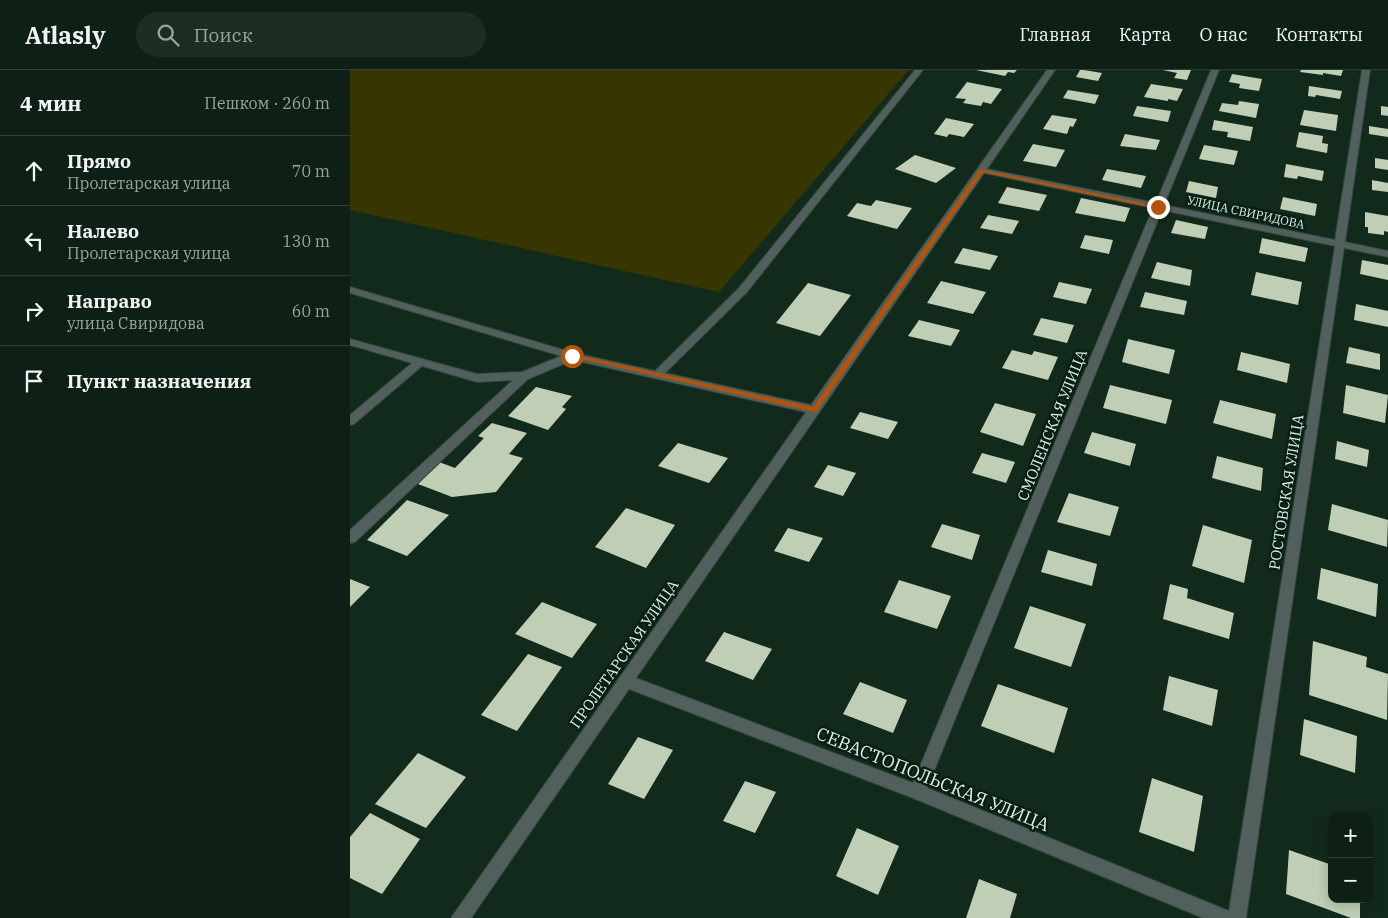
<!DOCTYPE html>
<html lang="ru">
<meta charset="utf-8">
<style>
body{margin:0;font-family:"IBM Plex Serif",serif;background:#1c2d22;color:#f1f3f6}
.controls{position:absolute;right:15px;bottom:15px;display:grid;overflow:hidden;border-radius:10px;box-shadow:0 2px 12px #0003}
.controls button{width:45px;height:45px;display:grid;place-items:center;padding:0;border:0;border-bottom:1px solid #2e3e34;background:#0e2015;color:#f1f3f6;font:25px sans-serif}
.stop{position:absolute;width:15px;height:15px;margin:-11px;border:4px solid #b45309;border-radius:50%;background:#fff}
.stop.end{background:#b45309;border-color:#fff;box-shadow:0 1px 5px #0008}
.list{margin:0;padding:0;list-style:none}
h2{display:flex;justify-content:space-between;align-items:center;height:65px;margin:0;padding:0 20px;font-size:21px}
h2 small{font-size:16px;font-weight:400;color:#9ba3a0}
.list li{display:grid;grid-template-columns:32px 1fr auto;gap:15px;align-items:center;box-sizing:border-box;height:70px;padding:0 20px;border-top:1px solid #2e3e34}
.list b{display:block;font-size:19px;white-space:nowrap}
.list p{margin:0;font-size:16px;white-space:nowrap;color:#9ba3a0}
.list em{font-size:16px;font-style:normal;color:#9ba3a0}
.icon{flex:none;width:28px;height:28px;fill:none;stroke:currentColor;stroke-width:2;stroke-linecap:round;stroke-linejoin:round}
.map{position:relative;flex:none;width:1038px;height:848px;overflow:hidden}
header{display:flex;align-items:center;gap:30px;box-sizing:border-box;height:70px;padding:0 25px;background:#0e2015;border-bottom:1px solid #2e3e34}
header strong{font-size:24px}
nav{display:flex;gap:28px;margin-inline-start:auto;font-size:18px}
.search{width:350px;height:45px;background:#1c2d22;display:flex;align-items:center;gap:12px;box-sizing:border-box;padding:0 18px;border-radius:28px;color:#9ba3a0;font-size:19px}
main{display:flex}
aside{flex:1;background:#0e2015}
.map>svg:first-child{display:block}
.green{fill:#373600}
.building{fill:#bfceb4}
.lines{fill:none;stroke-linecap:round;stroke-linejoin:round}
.minor-casing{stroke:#2f4638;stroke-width:2}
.minor{fill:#52605d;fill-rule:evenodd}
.route{fill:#b45309}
.labels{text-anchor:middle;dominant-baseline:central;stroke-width:5;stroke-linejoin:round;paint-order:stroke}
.far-street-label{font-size:12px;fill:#e0efe5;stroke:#082013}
.street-label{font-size:15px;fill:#e0efe5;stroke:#082013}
.near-street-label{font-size:18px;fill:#e0efe5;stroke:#082013}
</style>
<header>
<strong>Atlasly</strong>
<div class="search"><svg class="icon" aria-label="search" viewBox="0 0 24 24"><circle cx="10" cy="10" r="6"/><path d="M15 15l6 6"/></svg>Поиск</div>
<nav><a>Главная</a><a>Карта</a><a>О нас</a><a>Контакты</a></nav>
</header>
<main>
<aside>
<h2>4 мин<small>Пешком · 260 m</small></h2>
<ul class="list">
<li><svg class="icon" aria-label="ahead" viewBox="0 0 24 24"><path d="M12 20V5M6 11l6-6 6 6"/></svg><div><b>Прямо</b><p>Пролетарская улица</p></div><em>70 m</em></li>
<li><svg class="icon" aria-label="left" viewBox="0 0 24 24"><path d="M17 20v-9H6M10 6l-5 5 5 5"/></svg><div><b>Налево</b><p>Пролетарская улица</p></div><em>130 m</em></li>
<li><svg class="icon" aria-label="right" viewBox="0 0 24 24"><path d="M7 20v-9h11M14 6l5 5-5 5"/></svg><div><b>Направо</b><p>улица Свиридова</p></div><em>60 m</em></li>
<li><svg class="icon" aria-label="arrive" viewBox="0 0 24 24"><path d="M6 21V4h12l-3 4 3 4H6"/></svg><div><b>Пункт назначения</b></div></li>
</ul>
</aside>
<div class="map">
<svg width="1038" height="848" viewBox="0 0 1038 848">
<rect width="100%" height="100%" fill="#122a1c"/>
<path class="green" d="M 0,0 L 559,0 L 369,222 L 0,140 Z"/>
<path class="building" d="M 626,0 L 667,0 L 664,3 L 658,2 L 655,6 Z
M 730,0 L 734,0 L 752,3 L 748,11 L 726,7 Z
M 813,0 L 841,0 L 837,10 L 824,8 L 827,3 Z
M 951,0 L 993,0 L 991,6 L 973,3 L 973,5 L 950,2 Z
M 882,4 L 912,9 L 909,21 L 889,18 L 890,14 L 879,12 Z
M 617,12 L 652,19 L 641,34 L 633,32 L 631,36 L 613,33 L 616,29 L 605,28 Z
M 801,14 L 833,19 L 827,31 L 818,29 L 818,31 L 794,27 Z
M 959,16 L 992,21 L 990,29 L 966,25 L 965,27 L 958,26 Z
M 718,20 L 749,25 L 745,34 L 713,28 Z
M 889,31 L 909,34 L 906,48 L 869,41 L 872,33 L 888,35 Z
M 787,36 L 821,41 L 818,52 L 783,46 Z
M 1031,36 L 1038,37 L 1038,46 L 1031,45 Z
M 954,40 L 988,45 L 986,61 L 950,55 Z
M 702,45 L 727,49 L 723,57 L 720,56 L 717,64 L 693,59 Z
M 596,48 L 624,54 L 614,67 L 599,64 L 597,67 L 584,64 Z
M 864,50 L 903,57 L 900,71 L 877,67 L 878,62 L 862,60 Z
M 1019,56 L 1038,59 L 1038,67 L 1019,64 Z
M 949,62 L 973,66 L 972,73 L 978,74 L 977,83 L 946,77 Z
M 775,64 L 810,70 L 806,80 L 770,76 Z
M 683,74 L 715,80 L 706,97 L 673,91 Z
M 854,75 L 888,81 L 884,95 L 849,89 Z
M 565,85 L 606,98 L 586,113 L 545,99 Z
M 1025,88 L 1038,90 L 1038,100 L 1025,98 Z
M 936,94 L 974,101 L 972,111 L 948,106 L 947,109 L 934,107 Z
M 757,99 L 796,106 L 791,118 L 752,110 Z
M 1022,110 L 1038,113 L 1038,122 L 1022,120 Z
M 839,111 L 868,117 L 866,128 L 836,122 Z
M 657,117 L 697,125 L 689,141 L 648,133 Z
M 933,127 L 967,134 L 965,146 L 930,139 Z
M 731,128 L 780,138 L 775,152 L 725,143 Z
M 526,130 L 562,138 L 547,159 L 497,146 L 507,133 L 521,136 Z
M 1015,142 L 1038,146 L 1038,162 L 1034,161 L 1034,165 L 1018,163 L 1018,157 L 1015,157 Z
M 638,145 L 669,151 L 662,164 L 630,158 Z
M 826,150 L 858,157 L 855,169 L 821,163 Z
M 735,165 L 763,170 L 759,184 L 730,178 Z
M 912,168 L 958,178 L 955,192 L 909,183 Z
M 613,178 L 648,186 L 640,200 L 604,193 Z
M 1012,190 L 1038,195 L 1038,210 L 1010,204 Z
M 807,192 L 842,200 L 840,216 L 801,208 Z
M 906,202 L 952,212 L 948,235 L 901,225 Z
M 591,211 L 636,222 L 623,244 L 577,233 Z
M 709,212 L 742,219 L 736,234 L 703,227 Z
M 458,213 L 501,225 L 470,266 L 426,253 Z
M 795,222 L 837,231 L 834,245 L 790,237 Z
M 1006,234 L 1038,241 L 1038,257 L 1004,250 Z
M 691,248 L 724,255 L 717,273 L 683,265 Z
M 569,250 L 610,260 L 601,276 L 558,266 Z
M 778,269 L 825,280 L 819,304 L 772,292 Z
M 999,277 L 1030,284 L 1030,300 L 996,293 Z
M 662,280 L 682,285 L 684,281 L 708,287 L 698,310 L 652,298 Z
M 891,282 L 940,294 L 937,313 L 887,300 Z
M 760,315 L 822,330 L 816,354 L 753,338 Z
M 996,315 L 1038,325 L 1035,353 L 993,343 Z
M 186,317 L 222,326 L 212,337 L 216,339 L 198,360 L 158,346 Z
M 870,330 L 926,344 L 922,369 L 863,353 Z
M 645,333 L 686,344 L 673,376 L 630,362 Z
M 510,342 L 548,352 L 538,369 L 500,358 Z
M 142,353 L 177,363 L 159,384 L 173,388 L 146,422 L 102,427 L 68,414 L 89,392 L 105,398 L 134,368 L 128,366 Z
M 742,362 L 786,374 L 780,396 L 734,383 Z
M 987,371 L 1019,380 L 1017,397 L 985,389 Z
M 328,373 L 378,388 L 359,413 L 308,396 Z
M 632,383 L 665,392 L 656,413 L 622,403 Z
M 867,386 L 913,398 L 911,421 L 862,408 Z
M 478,395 L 506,403 L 493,426 L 464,417 Z
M 719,423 L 769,437 L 760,466 L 707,452 Z
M 57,430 L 99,445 L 57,486 L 17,470 Z
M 982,434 L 1038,450 L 1037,477 L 978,460 Z
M 276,438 L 325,455 L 296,498 L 245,477 Z
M 592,454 L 630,465 L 622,490 L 581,477 Z
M 853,455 L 902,470 L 894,513 L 842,496 Z
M 438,458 L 473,468 L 459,492 L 424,481 Z
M 698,480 L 747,494 L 742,516 L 691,502 Z
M 971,498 L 1028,514 L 1026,547 L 967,529 Z
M 0,509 L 20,517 L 0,537 Z
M 549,510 L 601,526 L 587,559 L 534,542 Z
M 820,514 L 838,519 L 837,528 L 884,543 L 879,569 L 813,549 Z
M 192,532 L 247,554 L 222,588 L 165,564 Z
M 680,536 L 736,554 L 721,597 L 664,578 Z
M 374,562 L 422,579 L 403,610 L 355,591 Z
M 963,571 L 1017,587 L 1016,597 L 1038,604 L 1037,650 L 959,625 Z
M 178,584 L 212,597 L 167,661 L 131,645 Z
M 819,606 L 868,620 L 862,656 L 813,640 Z
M 510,612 L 557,630 L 543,663 L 493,644 Z
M 648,614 L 718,638 L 704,683 L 631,656 Z
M 954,649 L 1007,666 L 1005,703 L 950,685 Z
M 288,667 L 323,680 L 294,729 L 258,714 Z
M 68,683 L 116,707 L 76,758 L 25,734 Z
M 802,708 L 853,726 L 844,782 L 789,762 Z
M 395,711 L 426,722 L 405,763 L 373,751 Z
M 20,743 L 70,769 L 32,824 L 0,808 L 0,767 Z
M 507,758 L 549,776 L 528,825 L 486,806 Z
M 939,780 L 982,795 L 982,829 L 1010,829 L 1010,848 L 1001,848 L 936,824 Z
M 629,809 L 667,824 L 660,848 L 616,848 Z"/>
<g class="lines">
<g class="minor-casing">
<path id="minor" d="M 565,0 L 573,0 L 397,222 L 315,303 L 461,335 L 697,0 L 705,0 L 637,99 L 806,133 L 861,0 L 869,0 L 814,135 L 985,170 L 1012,0 L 1020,0 L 995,172 L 1038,181 L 1038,187 L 994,178 L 896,848 L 853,848 L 563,728 L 279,619 L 121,848 L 101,848 L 456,342 L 223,290 L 178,309 L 5,472 L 0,473 L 0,460 L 163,310 L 127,312 L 72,296 L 4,354 L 0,355 L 0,345 L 62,293 L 0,275 L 0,269 L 127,304 L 172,302 L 211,286 L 0,223 L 0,217 L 224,283 L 305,301 L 389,218 ZM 634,103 L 803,138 L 563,713 L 286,608 ZM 812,140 L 985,176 L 879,841 L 577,718 Z"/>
</g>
<use href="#minor" class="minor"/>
</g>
<path class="route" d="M 630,99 L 811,137 L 808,139 L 633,102 L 467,341 L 465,342 L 218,286 L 222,284 L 463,337 Z"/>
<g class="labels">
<g class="far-street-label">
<text transform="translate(896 142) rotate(12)">УЛИЦА СВИРИДОВА</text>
</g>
<g class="street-label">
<text transform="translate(702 355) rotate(-68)">СМОЛЕНСКАЯ УЛИЦА</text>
<text transform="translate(936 422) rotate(-81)">РОСТОВСКАЯ УЛИЦА</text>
<text transform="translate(274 584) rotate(-55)">ПРОЛЕТАРСКАЯ УЛИЦА</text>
</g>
<g class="near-street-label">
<text transform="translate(583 709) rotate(22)">СЕВАСТОПОЛЬСКАЯ УЛИЦА</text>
</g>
</g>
</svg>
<div class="controls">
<button>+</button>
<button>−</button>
</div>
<div class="stop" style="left:222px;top:286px"></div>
<div class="stop end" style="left:808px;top:137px"></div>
</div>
</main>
